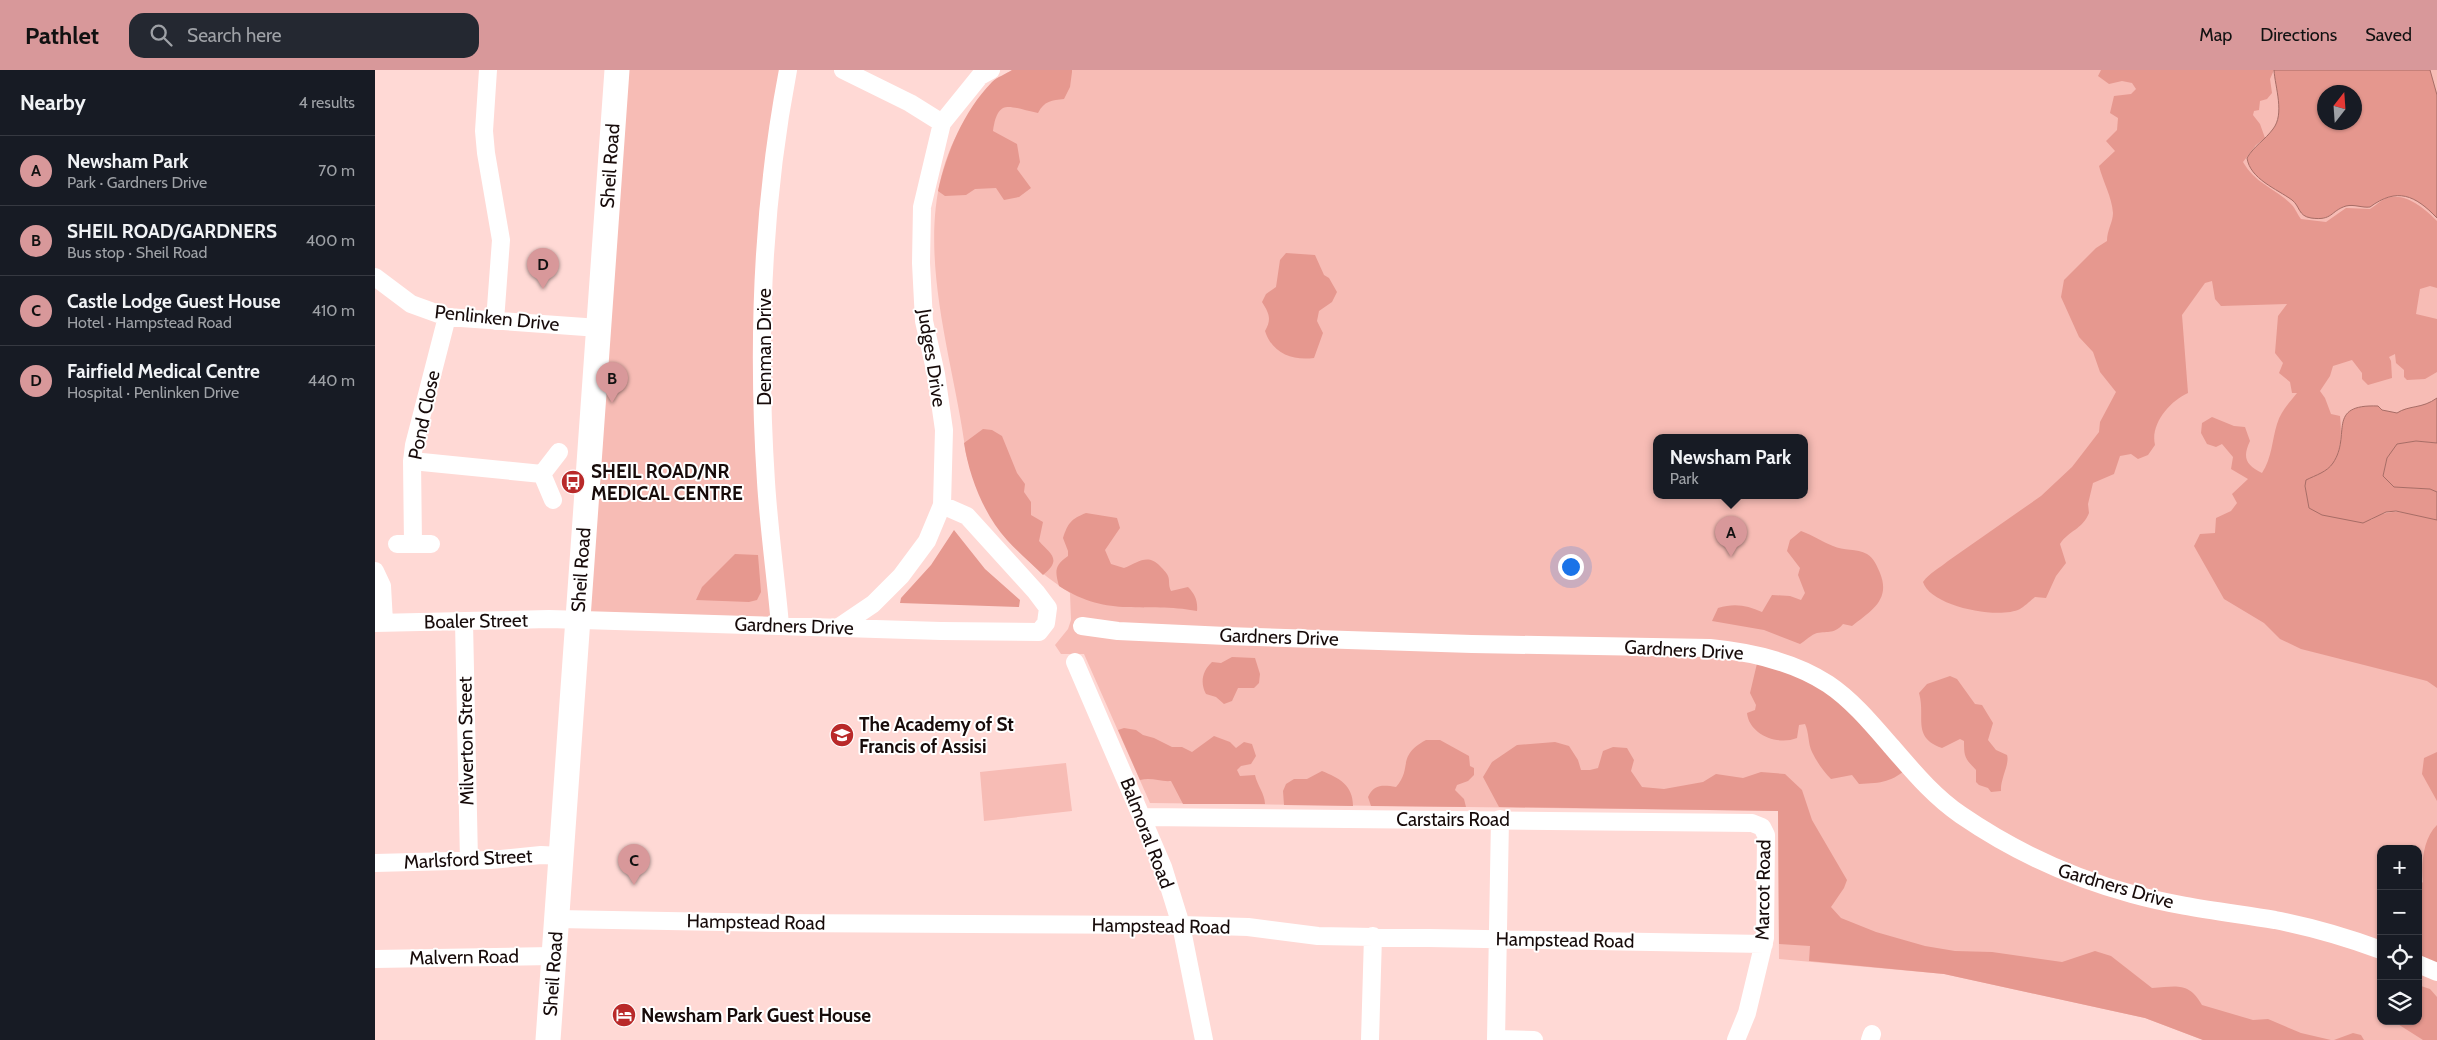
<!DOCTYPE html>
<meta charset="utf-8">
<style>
body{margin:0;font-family:Cabin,sans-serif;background:#242831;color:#f1f3f6}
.controls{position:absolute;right:15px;bottom:15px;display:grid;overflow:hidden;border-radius:10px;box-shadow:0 1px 4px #0004}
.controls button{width:45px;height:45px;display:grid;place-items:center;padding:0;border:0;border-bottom:1px solid #363941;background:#171b24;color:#f1f3f6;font:25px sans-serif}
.compass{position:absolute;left:1942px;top:15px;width:45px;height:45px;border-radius:50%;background:#171b24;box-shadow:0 1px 4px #0004;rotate:17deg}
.you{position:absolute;left:1195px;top:496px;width:18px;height:18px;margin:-12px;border:4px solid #fff;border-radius:50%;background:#1a73e8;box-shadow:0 0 0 8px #1a73e833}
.badge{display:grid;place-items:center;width:32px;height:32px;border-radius:50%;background:#d8989a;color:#111;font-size:16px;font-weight:700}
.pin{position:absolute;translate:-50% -41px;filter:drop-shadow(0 1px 2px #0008)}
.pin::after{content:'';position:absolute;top:26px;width:18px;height:15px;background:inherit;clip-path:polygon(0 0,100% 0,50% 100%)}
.popup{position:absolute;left:1278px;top:364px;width:155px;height:65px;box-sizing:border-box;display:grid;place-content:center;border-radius:10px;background:#171b24;filter:drop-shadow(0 1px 4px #0005);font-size:16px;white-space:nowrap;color:#9ea1a6}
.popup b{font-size:19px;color:#f1f3f6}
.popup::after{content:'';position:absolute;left:50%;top:100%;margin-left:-10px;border:10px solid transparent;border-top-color:#171b24}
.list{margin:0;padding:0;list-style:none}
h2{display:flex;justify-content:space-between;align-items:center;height:65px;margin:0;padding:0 20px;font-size:21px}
h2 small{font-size:16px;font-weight:400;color:#9ea1a6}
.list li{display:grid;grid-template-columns:32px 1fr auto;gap:15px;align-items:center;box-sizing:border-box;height:70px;padding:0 20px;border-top:1px solid #363941}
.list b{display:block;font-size:19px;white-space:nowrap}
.list p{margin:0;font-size:16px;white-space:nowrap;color:#9ea1a6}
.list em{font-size:16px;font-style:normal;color:#9ea1a6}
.icon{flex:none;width:28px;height:28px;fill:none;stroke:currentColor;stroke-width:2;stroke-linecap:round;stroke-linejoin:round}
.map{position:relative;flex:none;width:2062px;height:970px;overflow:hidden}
header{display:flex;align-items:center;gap:30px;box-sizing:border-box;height:70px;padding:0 25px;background:#d8989a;color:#111}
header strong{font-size:24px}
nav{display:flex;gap:28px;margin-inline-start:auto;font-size:18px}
.search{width:350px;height:45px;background:#242831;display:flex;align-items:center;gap:12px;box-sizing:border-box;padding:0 18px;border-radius:15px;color:#9ea1a6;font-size:19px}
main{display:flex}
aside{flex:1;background:#171b24}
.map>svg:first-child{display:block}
.green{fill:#f7bcb5;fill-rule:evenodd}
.forest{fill:#e6988f}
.water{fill:#e5978e;stroke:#a76d66;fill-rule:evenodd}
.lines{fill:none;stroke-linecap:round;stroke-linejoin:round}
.street{stroke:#fff;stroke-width:18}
.secondary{stroke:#fff;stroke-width:25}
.labels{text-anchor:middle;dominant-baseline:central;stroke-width:4;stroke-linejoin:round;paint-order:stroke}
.street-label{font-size:19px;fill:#170b0a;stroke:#fff}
.poi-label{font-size:19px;font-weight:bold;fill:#170b0a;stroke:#fff;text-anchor:start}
</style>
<header>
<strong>Pathlet</strong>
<div class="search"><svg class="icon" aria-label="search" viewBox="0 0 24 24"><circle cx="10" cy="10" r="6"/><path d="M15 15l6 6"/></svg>Search here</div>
<nav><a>Map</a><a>Directions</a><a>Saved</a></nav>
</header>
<main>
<aside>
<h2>Nearby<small>4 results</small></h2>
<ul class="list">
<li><span class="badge">A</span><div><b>Newsham Park</b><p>Park · Gardners Drive</p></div><em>70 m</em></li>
<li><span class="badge">B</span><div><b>SHEIL ROAD/GARDNERS</b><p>Bus stop · Sheil Road</p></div><em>400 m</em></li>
<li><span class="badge">C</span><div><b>Castle Lodge Guest House</b><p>Hotel · Hampstead Road</p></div><em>410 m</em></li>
<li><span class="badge">D</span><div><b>Fairfield Medical Centre</b><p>Hospital · Penlinken Drive</p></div><em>440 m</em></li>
</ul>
</aside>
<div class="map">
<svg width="2062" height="970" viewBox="0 0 2062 970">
<rect width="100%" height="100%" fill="#ffd9d5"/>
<path class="green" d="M 242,0 L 413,0 L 387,257 L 405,555 L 202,550 Z
M 637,0 L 2062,0 L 2062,970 L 1828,970 L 1770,948 L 1569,904 L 1404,889 L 1403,741 L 775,733 L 709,584 L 686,584 L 680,575 L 693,559 L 696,550 L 695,523 C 641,488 608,447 591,384 C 577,275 527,150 591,48 C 605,26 614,13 637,0 ZM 1950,22 L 1980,22 L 1980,52 L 1950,52 ZM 1282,368 L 1430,368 L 1430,426 L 1282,426 ZM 2006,779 L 2043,779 L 2043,951 L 2006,951 Z
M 691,693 L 697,741 L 609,751 L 605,702 Z"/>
<path class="forest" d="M 637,0 L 697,0 L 697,2 L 695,17 L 689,29 C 677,30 669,31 663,43 C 635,38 623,26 618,61 L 642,74 L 645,92 L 642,99 L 656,118 L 644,127 L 629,130 L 621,118 L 600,119 L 591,125 L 570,126 L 563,121 C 572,82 588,42 617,12 C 622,7 631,4 637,0 Z
M 1726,0 L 1899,0 L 1895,9 L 1897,23 L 1892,29 L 1885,31 L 1884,40 L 1879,41 L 1878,45 L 1885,54 L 1890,68 L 1881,75 L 1868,92 C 1881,114 1898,117 1915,133 C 1920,137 1922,144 1926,149 L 1951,152 L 1971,138 L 1995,139 C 2002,135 2008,127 2017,127 C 2034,125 2051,140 2062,151 L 2062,218 L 2055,216 L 2045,219 L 2041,244 L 2062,249 L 2062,302 L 2050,309 L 2032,310 L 2029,307 L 2029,300 L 2021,293 L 2020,284 L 2014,287 L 2016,291 L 2017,308 L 1993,315 L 1987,309 L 1987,303 L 1977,290 L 1958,296 L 1955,306 L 1945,321 L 1950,328 L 1956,344 L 1965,346 C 1967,364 1967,391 1949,402 C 1940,408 1937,407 1930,416 L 1934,438 L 1996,450 C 2017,435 2039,445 2062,450 L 2062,618 L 2052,611 L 1926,579 L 1905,569 L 1889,553 L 1849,529 L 1819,476 L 1825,464 L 1840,463 L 1841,448 L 1856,441 L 1862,433 L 1857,424 L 1873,409 L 1856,399 L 1858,387 L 1847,374 L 1841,377 L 1832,374 L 1826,363 L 1827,353 L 1837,347 L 1859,356 L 1870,357 L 1875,371 C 1867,388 1871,395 1887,403 C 1897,388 1897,370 1902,354 C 1906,341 1914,333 1922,323 L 1917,323 L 1915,312 L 1904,303 L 1908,293 L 1900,283 L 1903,246 L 1912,234 L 1846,236 L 1840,229 L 1837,211 L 1830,213 L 1807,245 L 1813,323 C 1795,331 1775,354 1780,375 L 1773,385 L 1763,389 L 1756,384 L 1745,386 L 1739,404 L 1718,413 L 1713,434 L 1714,443 C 1707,460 1694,460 1685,474 L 1691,493 L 1681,506 L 1671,528 L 1660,527 C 1655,531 1649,537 1645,539 C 1623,550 1555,536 1548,512 C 1554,503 1565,498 1573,491 L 1666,426 L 1697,397 L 1724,362 L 1725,352 L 1741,322 L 1725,302 L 1718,282 L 1704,267 L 1686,227 L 1689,210 L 1721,178 L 1732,171 C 1732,160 1738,152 1738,143 C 1737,127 1728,112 1724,96 L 1740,81 L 1731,71 L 1742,60 L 1743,48 L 1735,43 L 1739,26 L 1756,24 L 1761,19 L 1757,13 L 1747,11 L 1734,14 L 1723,6 Z
M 911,183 L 940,185 L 949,205 L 954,208 L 962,222 L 957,232 L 944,241 L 942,251 L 948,263 L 939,288 C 917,291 897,283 890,261 C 897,249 894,243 887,232 L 891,224 L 901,217 L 905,190 Z
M 608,359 L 617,360 L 627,366 L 642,403 L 650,414 L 649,422 L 656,432 L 656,445 L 668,452 L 664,471 C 675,484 688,489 668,505 C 656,493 643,482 632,470 C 609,445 594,406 589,373 Z
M 2041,371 L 2062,373 L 2062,422 L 2055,419 L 2019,417 L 2008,406 L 2012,388 L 2021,374 Z
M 711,443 L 742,448 L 745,458 L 730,480 L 736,494 L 749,498 C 763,493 772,483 785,496 C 787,498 792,503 793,506 C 795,511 793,515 796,521 L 813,517 C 820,524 823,531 822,541 C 769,531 735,549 684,516 C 680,501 679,496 693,486 L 693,481 L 688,468 C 693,453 696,449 711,443 Z
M 579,460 L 610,499 L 645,530 L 644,537 L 525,533 L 526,528 L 556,495 Z
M 1426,461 C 1438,465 1447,472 1458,476 C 1468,481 1482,478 1492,484 C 1499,488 1502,496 1505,503 C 1516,530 1496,541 1477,556 L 1468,554 C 1460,564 1453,561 1442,563 C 1437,564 1430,571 1425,574 L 1389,560 L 1337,551 L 1343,538 C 1359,533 1372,535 1387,542 L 1397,525 L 1415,526 L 1426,530 L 1430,523 L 1423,505 L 1425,498 L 1412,481 L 1415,470 Z
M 360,484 L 383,485 L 386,522 L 382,530 L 374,532 L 321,530 L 327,517 Z
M 1384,585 L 1453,614 L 1534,697 C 1517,712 1507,713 1484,714 L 1477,705 L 1456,709 C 1448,701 1442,692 1437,682 C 1433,674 1434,662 1430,654 L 1424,655 L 1422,668 C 1402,676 1374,664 1372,643 L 1380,640 L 1381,635 L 1375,623 Z
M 857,587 L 880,588 L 885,604 L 884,613 L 879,618 L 863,618 L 857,631 L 849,634 L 841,627 L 831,624 C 825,613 827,601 837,592 L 846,593 Z
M 1575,606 L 1582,609 L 1600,634 L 1607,635 L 1618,653 L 1613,670 L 1621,680 L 1632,685 C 1635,694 1625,709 1626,721 L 1616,722 L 1613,718 L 1604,715 L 1601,712 L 1601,700 C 1590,688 1589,688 1589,671 L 1585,669 L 1567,678 C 1536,667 1551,647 1544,623 L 1552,614 Z
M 749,658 L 761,660 L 768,665 L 779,668 L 797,677 L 807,677 L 817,682 L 839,666 L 855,672 L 861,678 L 869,672 L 877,674 L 881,686 L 876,694 L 866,696 L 862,700 L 865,706 L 880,705 C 882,715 890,724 890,734 L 808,734 L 796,711 C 785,712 777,707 765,710 L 743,660 Z
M 1051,670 L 1065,670 L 1094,686 L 1095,696 L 1099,698 L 1099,705 L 1093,711 L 1082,715 L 1080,720 L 1089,729 L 1091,737 L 996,736 L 993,727 C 999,714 1008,715 1021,717 C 1038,698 1021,686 1051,670 Z
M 1180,672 L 1194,676 L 1203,690 L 1206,700 L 1215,700 L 1223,698 L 1228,681 L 1238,677 L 1252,678 L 1259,690 L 1256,701 L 1267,717 L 1289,719 L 1328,712 L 1341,704 L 1368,708 L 1386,702 L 1410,704 L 1427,720 L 1437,750 L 1472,810 L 1469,818 L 1456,837 L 1466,848 L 1501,862 L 1550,876 L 1580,881 L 1617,882 L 1687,892 L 1720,881 L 1736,886 L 1777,918 C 1801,917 1813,911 1827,935 L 1878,950 L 1893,949 L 1926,963 L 1956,970 L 1828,970 L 1770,948 L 1569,904 L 1434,891 L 1435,876 L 1404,874 L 1403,741 L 1124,737 L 1108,707 L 1117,692 L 1142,675 Z
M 2062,682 L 2062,731 L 2047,704 L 2049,688 Z
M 947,701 C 964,708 978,715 978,736 L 909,735 L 908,721 L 911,714 L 919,709 L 932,709 Z
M 2062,755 L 2062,902 L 2043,894 L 2043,816 L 2048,812 C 2046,795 2048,768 2062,755 Z
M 2043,915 L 2055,919 L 2062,927 L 2062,970 L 2048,970 L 2018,951 L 2043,951 Z
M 1978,963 L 1986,965 L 1989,970 L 1959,970 Z"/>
<path class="water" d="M 1899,0 L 2055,0 L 2062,25 L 2062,148 C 2040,125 2022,117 1995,137 C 1987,138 1979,134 1971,136 C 1955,141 1958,151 1936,148 C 1923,146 1925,136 1917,130 C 1902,119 1875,109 1872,88 C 1879,76 1890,70 1898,59 C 1910,44 1900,17 1899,0 ZM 1950,22 L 1980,22 L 1980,52 L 1950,52 Z
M 2062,328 L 2062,373 L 2041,371 L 2022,374 L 2012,388 L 2008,406 L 2019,417 L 2055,419 L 2062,422 L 2062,450 L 2021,441 L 2011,442 L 1988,453 L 1947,445 L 1934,438 L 1930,416 L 1931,410 C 1941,405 1952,402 1958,393 C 1977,365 1950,334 2003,336 L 2007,340 L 2022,343 C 2034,335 2047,339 2062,328 Z"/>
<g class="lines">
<path class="street" d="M 113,0 L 109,61 L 111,83 L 126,170 L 120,251
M 468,0 L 535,33 L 567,53
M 0,207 L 36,234 L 72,247 L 224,258
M 37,391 L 167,404
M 178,430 L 167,404 L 184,382
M 22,474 L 56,474
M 38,474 L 37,391 L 39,375 L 72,247
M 0,501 L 7,516 L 9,552
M 89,552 L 94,791
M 0,553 L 174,549 L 566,561 L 664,562 L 671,553 L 673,538 L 661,522 L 592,446 L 567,435
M 405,555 C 401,508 394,460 391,412 C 382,275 387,135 413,0
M 707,556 L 743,561 L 851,566 L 1097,574 L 1335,578 C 1376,582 1418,591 1453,614 C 1477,630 1497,654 1516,676 C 1537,700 1558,726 1586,745 C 1640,782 1694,807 1757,824 C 1804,837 1852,842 1900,850 C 1936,857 1971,867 2006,880
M 464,557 L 498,534 L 526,506 L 552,471 L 567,435 L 569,360 L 561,304 L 549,251 L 546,193 L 547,137 L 567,53 L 605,6 L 616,0
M 700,592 L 788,797 L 806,855 L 829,970
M 769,747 L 1377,753 L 1387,757 L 1391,765 L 1390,868 L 1372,943 L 1361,970
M 0,793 L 116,790 L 166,785 L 187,786
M 182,849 L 400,853 L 806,855 L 873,857 L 943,866 L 1389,874
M 0,889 L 178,886
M 2043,894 L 2062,902
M 1121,969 L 1159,970
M 995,970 L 998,866
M 1121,970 L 1125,749
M 1495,970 L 1497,964"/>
<path class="secondary" d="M 173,970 L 242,0"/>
</g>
<defs>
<g id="bus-disc" transform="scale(1.25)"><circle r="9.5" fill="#b92929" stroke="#fff"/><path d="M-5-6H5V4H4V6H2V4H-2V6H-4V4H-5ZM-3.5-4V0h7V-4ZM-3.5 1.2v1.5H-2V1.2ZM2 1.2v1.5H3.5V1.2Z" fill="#fff"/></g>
<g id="school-disc" transform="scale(1.25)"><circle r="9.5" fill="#b92929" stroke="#fff"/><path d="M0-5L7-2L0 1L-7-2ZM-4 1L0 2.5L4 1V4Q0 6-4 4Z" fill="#fff"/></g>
<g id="hotel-disc" transform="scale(1.25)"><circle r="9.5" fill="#b92929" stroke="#fff"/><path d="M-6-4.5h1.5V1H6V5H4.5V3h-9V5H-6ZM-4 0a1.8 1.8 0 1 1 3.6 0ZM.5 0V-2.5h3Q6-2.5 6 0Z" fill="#fff"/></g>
</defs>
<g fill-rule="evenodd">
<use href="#bus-disc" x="198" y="412"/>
<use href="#school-disc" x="467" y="665"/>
<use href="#hotel-disc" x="249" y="945"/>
</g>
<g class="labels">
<g class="street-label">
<text transform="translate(235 96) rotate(-86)">Sheil Road</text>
<text transform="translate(122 248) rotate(6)">Penlinken Drive</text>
<text transform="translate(389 277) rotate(-90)">Denman Drive</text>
<text transform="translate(557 288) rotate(81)">Judges Drive</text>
<text transform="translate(49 345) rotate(-78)">Pond Close</text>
<text transform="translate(206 500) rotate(-86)">Sheil Road</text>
<text transform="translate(101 551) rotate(-1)">Boaler Street</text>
<text transform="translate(419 556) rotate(2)">Gardners Drive</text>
<text transform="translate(904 567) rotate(2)">Gardners Drive</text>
<text transform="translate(1309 580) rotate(3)">Gardners Drive</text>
<text transform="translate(91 671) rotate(-91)">Milverton Street</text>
<text x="1078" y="749">Carstairs Road</text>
<text transform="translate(772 763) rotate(69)">Balmoral Road</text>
<text transform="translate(93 789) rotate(-3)">Marlsford Street</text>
<text transform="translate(1741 816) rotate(16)">Gardners Drive</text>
<text transform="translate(1388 820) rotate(-89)">Marcot Road</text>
<text transform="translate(381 852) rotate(1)">Hampstead Road</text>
<text transform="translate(786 856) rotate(1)">Hampstead Road</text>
<text transform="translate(1190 870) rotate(1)">Hampstead Road</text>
<text transform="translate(89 887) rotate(-1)">Malvern Road</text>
<text transform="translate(178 904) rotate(-86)">Sheil Road</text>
</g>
<g class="poi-label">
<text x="216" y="401">SHEIL ROAD/NR<tspan x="216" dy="22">MEDICAL CENTRE</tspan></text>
<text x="484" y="654">The Academy of St<tspan x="484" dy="22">Francis of Assisi</tspan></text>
<text x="266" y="945">Newsham Park Guest House</text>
</g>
</g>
</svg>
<div class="controls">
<button>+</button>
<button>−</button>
<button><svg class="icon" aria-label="locate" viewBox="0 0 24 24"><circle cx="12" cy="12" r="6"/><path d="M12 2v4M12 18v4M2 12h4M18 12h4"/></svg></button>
<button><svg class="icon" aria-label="layers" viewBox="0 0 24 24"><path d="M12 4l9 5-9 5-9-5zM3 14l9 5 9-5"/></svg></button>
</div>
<svg class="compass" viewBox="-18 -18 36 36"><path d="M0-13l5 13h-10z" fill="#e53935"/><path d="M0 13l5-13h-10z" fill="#9ea1a6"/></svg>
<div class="you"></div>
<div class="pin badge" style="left:1356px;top:487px">A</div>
<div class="popup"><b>Newsham Park</b>Park</div>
<div class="pin badge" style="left:237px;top:333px">B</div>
<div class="pin badge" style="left:259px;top:815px">C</div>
<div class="pin badge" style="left:168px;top:219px">D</div>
</div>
</main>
